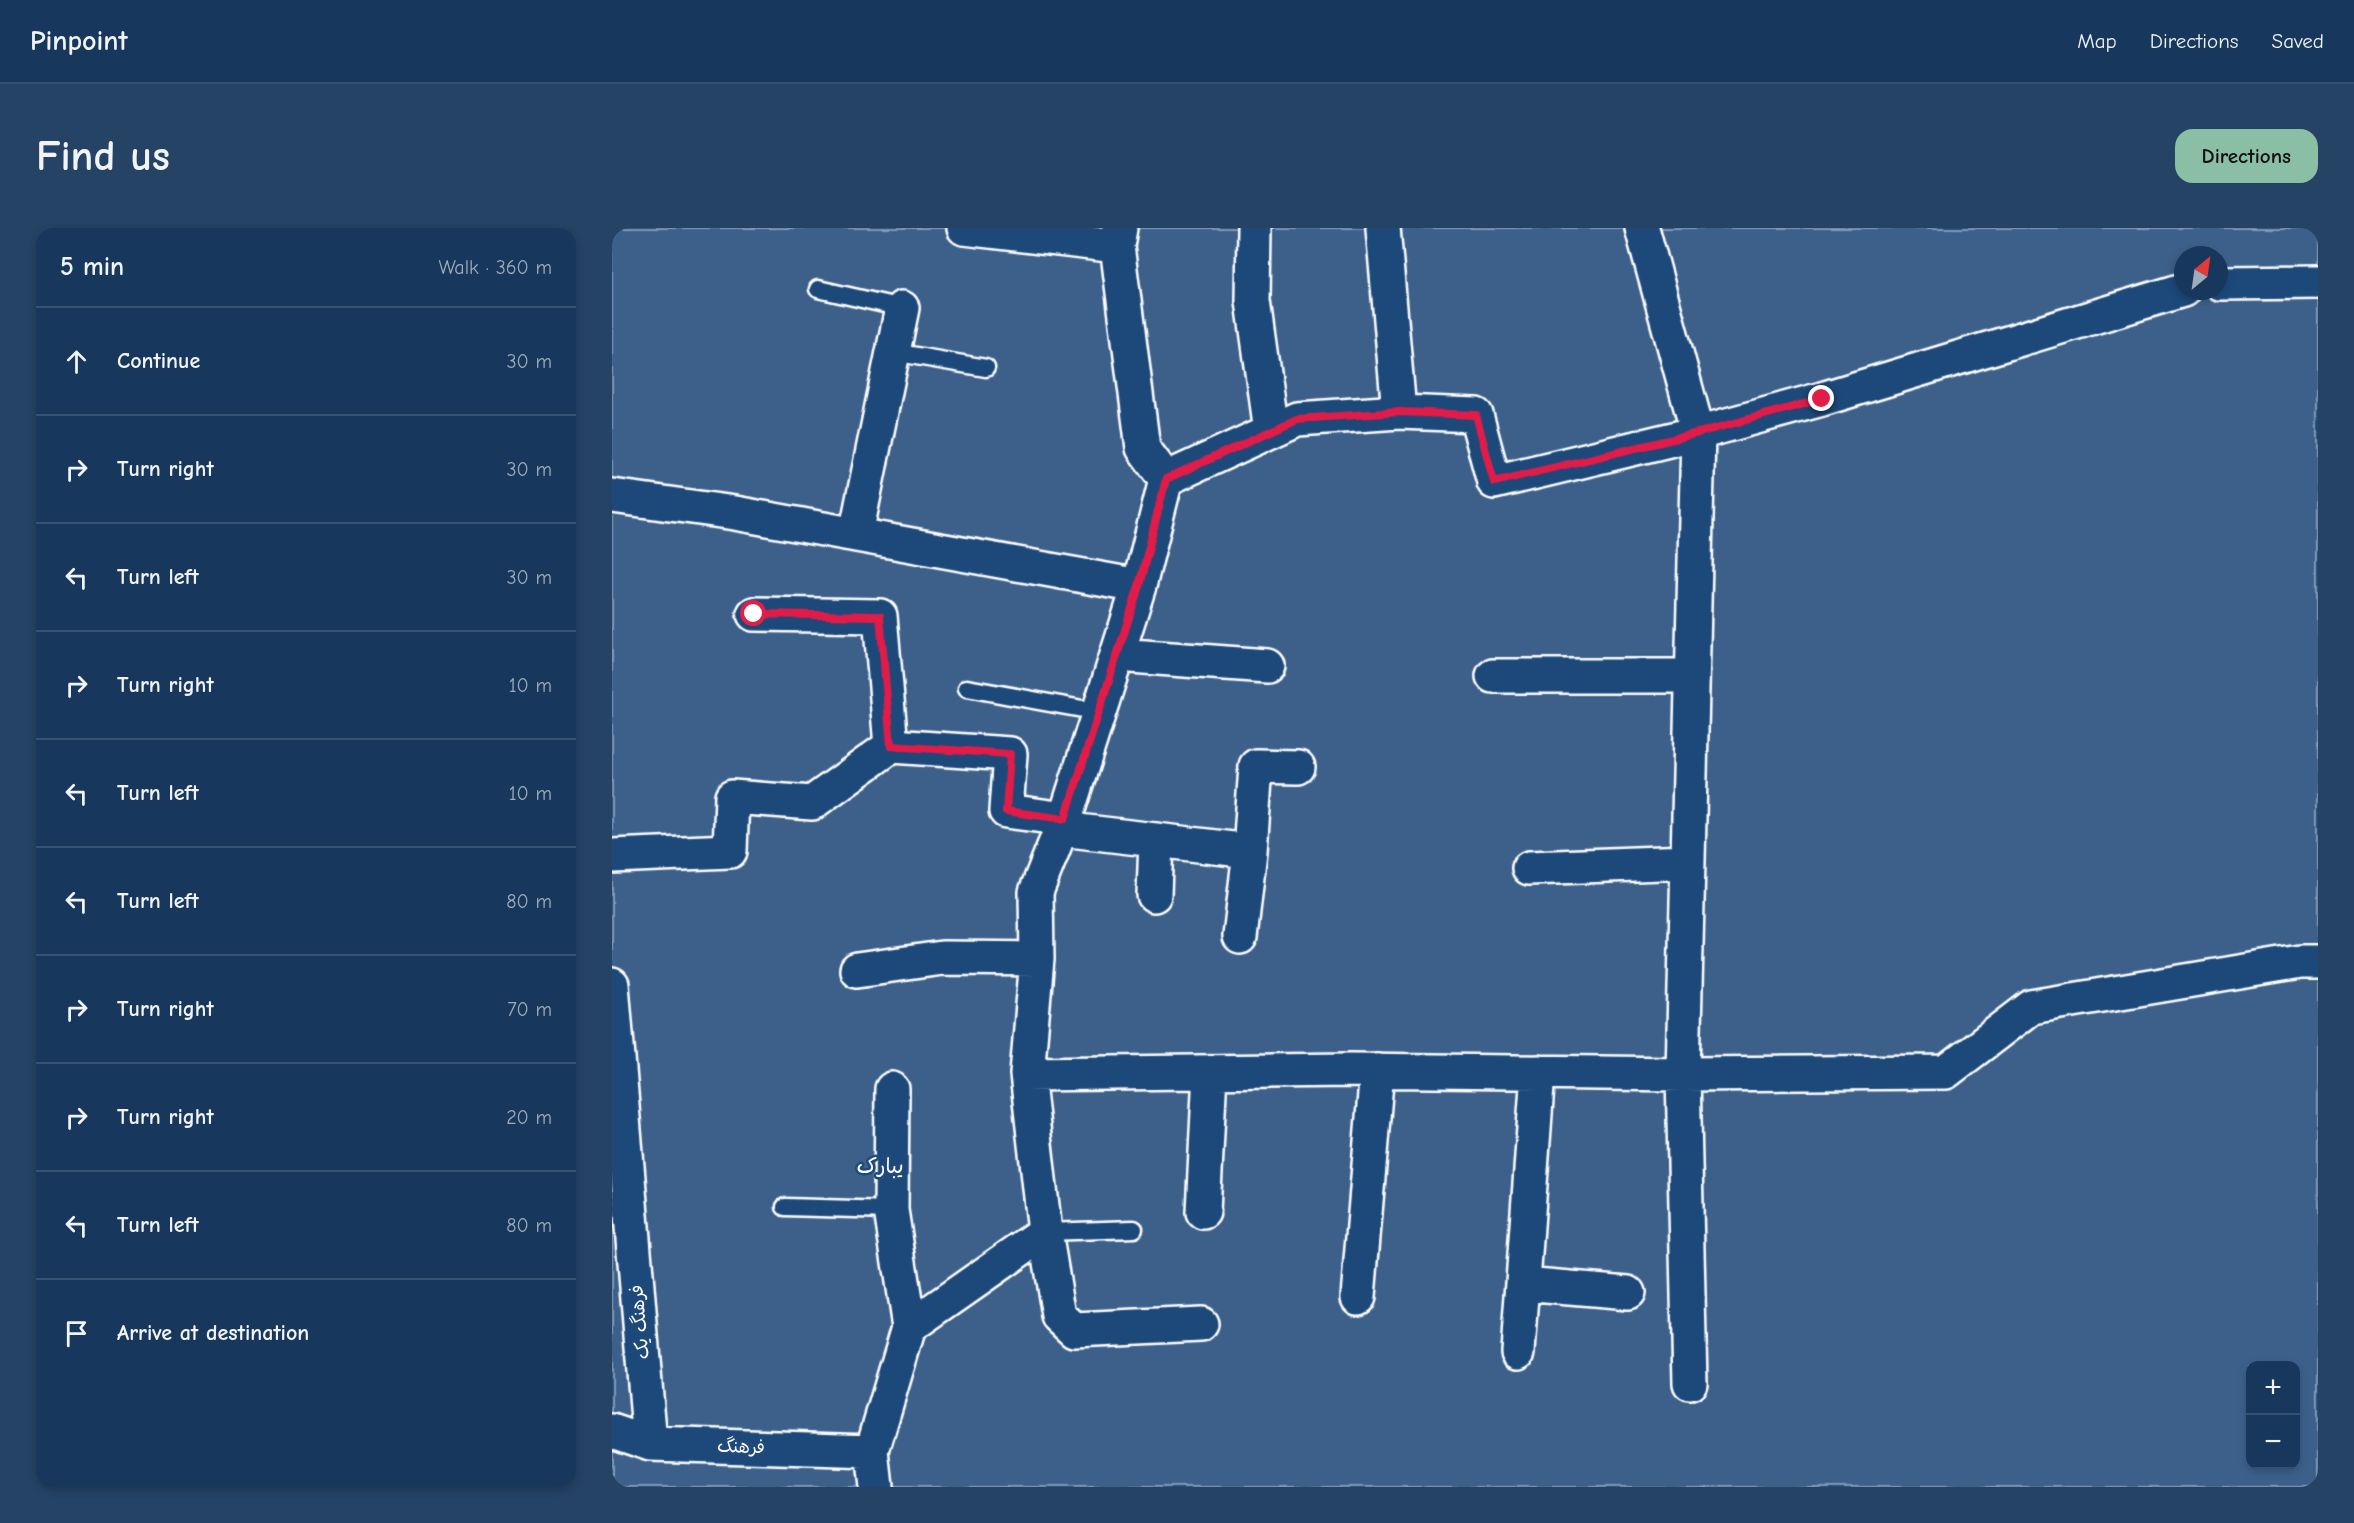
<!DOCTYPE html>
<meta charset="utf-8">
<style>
body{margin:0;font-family:"Comic Neue","Playpen Sans Arabic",sans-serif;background:#244365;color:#f1f3f6}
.controls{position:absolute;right:18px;bottom:18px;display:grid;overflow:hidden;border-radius:12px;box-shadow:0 3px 9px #0003}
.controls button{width:54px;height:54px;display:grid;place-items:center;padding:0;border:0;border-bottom:2px solid #365272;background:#17385c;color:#f1f3f6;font:30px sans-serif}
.compass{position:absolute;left:1562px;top:18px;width:54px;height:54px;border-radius:50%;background:#17385c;box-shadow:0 3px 9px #0003;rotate:29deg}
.stop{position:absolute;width:18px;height:18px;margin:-14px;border:4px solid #e11d48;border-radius:50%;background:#fff}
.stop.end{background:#e11d48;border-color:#fff;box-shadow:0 2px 6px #0008}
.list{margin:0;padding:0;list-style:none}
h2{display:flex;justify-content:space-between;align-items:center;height:78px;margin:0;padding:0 24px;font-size:26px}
h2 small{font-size:20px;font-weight:400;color:#9eacbb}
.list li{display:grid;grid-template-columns:39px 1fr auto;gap:18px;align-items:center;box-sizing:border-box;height:108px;padding:0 24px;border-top:2px solid #365272}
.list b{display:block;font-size:22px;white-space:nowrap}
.list em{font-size:20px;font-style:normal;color:#9eacbb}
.icon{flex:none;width:33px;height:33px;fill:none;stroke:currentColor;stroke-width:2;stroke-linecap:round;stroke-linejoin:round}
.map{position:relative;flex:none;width:1706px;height:1259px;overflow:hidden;border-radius:18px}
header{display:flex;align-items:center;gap:36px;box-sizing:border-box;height:84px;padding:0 30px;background:#17385c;border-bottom:2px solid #365272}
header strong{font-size:28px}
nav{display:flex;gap:33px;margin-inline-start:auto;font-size:21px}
.intro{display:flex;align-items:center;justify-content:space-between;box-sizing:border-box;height:144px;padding:0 36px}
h1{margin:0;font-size:42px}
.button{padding:15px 27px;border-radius:18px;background:#8abfa5;color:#111;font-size:21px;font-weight:700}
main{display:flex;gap:36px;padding:0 36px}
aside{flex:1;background:#17385c;border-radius:18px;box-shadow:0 3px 9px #0003}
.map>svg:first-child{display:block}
.green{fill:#3c618b;stroke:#9eb0c5;stroke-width:1.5;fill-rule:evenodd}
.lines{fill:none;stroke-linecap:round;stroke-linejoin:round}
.service-casing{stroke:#fff;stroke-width:21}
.minor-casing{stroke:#fff;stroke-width:38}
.service{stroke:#1f4a7a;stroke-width:16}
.minor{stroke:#1f4a7a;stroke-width:33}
.route{stroke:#e11d48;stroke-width:8}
.labels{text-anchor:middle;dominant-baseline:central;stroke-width:5;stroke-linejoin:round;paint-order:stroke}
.street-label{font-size:18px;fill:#fff;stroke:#1f4a7a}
.quarter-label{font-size:21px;fill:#fff;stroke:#1f4a7a}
</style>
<header>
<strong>Pinpoint</strong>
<nav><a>Map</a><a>Directions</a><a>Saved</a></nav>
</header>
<div class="intro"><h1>Find us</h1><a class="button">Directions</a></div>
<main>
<aside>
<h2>5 min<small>Walk · 360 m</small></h2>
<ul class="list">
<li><svg class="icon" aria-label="ahead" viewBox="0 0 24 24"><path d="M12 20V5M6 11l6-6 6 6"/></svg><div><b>Continue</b></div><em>30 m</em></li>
<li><svg class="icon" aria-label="right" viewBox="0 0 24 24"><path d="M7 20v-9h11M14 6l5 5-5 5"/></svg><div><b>Turn right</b></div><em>30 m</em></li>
<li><svg class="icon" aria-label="left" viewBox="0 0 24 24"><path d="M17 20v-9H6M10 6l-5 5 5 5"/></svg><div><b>Turn left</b></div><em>30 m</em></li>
<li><svg class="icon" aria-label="right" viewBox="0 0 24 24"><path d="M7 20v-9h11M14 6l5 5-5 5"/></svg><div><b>Turn right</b></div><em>10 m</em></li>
<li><svg class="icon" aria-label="left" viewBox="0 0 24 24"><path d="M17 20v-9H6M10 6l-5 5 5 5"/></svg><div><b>Turn left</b></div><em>10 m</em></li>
<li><svg class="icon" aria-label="left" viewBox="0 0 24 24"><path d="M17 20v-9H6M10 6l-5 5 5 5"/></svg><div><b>Turn left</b></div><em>80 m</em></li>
<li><svg class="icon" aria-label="right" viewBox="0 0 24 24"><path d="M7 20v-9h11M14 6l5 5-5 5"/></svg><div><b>Turn right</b></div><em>70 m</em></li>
<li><svg class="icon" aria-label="right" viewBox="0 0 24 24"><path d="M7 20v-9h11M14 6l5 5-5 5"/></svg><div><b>Turn right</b></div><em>20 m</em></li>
<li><svg class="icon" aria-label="left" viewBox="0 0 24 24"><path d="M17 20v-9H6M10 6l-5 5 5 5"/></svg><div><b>Turn left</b></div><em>80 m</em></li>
<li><svg class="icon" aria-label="arrive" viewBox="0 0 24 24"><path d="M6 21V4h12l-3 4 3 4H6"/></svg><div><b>Arrive at destination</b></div></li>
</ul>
</aside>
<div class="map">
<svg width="1706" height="1259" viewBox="0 0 1706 1259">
<rect width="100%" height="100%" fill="#1f4a7a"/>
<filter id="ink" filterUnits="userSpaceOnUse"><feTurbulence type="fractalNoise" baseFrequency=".0167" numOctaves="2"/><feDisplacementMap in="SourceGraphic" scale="12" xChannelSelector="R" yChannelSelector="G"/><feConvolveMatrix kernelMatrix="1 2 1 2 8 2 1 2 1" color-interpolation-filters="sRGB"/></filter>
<g filter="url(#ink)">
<path class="green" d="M 0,0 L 1706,0 L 1706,1259 L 0,1259 ZM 1571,27 L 1607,27 L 1607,63 L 1571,63 ZM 1638,1138 L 1684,1138 L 1684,1236 L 1638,1236 Z"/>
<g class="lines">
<g class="service-casing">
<path id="service" d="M 206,61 L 290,80
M 281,124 L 374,140
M 355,460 L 487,484
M 173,979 L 279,982
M 433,1004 L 522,1001"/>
</g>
<g class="minor-casing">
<path id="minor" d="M 352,0 L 505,18
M 508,0 L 505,18 L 531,220 L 554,251
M 642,0 L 641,73 L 659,203
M 771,0 L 787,184
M 1030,0 L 1086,205 L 1071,846 L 1078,1155
M 1607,55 L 1706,54
M 0,268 L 123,285 L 527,358
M 244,306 L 290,80
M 142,386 L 268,388 L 279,518
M 505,427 L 655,438
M 881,448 L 1080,448
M 449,601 L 638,623
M 0,628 L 118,623 L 120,569 L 200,575 L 279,518 L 398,526 L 394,583 L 453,591
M 917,640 L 1076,634
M 542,667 L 544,612
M 628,709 L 638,623 L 644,538 L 686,539
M 245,742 L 330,730 L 425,731
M 0,757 L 38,1216
M 415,846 L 740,842 L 1071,846 L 1334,844 L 1419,779 L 1688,734 L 1706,734
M 280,861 L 279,982 L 297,1099
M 591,984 L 598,844
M 911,1056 L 1016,1065
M 746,1069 L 765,842
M 589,1096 L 462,1102 L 447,1088 L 433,1004 L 415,846 L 425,731 L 424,664 L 453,591 L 527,358 L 554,251 L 685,191 L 787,184 L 864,187 L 882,254 L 1086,205 L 1210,171 L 1571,62
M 906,1124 L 926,844
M 0,1203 L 38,1216 L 260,1223
M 264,1259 L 260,1223 L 297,1099 L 433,1004"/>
</g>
<use href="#service" class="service"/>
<use href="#minor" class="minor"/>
</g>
</g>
<g class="lines" filter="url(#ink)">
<path class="route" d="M 142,386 L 268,388 L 279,518 L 398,526 L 394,583 L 453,591 L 527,358 L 554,251 L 685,191 L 787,184 L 864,187 L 882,254 L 1086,205 L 1210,171"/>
</g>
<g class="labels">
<g class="street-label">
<text transform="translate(28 1094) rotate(-95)">فرهنگ یک</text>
<text transform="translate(129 1219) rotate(2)">فرهنگ</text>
</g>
<g class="quarter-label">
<text x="268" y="938">یبارک</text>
</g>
</g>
</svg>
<div class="controls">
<button>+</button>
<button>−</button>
</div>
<svg class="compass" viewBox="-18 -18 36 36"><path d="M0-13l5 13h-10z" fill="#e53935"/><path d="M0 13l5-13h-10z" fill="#9eacbb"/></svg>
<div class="stop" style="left:142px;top:386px"></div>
<div class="stop end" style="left:1210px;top:171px"></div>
</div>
</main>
